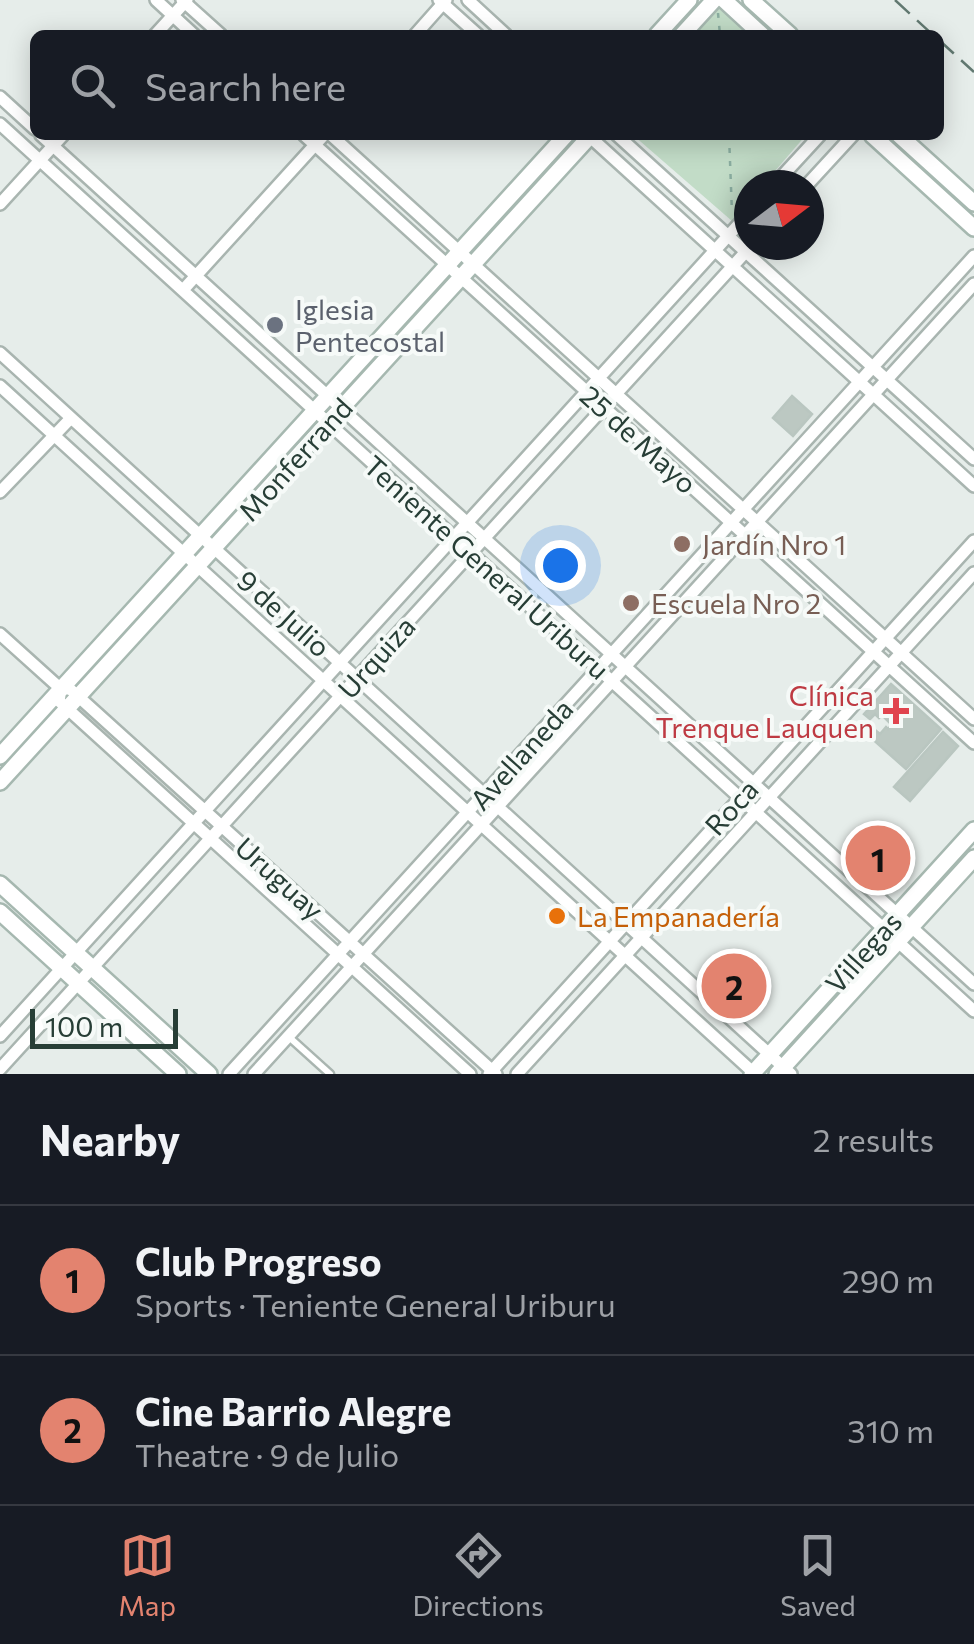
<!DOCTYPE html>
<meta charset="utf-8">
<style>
body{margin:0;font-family:Commissioner,sans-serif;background:#20242c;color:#f1f3f6}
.compass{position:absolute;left:734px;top:170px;width:90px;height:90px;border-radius:50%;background:#171b24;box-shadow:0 5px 25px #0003;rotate:74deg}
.scale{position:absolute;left:30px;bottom:25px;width:148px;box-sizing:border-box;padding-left:10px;border:5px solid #273e36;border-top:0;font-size:28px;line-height:35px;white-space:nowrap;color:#273e36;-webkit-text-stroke:8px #f6faf8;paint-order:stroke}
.you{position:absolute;left:560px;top:565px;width:35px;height:35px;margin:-25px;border:8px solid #fff;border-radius:50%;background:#1a73e8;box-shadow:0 0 0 15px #1a73e833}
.badge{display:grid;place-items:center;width:65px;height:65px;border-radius:50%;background:#e3836f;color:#111;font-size:32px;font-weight:700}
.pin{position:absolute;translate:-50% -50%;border:5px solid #fff;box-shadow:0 2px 10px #0006}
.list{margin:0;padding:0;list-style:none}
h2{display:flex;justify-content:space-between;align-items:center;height:130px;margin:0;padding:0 40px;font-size:42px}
h2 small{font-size:32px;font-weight:400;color:#9ea1a6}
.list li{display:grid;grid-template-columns:65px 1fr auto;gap:30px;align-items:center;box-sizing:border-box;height:150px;padding:0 40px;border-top:2px solid #363941}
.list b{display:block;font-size:38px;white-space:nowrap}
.list p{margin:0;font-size:32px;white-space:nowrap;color:#9ea1a6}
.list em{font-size:32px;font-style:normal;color:#9ea1a6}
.icon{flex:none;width:55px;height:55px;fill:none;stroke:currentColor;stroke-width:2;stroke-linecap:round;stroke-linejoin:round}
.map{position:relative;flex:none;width:974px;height:1074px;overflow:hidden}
.search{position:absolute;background:#171b24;box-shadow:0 5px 25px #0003;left:30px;right:30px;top:30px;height:110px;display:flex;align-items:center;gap:25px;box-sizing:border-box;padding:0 35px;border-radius:15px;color:#9ea1a6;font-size:38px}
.sheet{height:430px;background:#171b24}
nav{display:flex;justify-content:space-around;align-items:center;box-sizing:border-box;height:140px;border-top:2px solid #363941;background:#171b24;font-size:28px;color:#9ea1a6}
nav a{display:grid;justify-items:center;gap:5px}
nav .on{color:#e3836f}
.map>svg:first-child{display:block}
.green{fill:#c2dcc7}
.building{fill:#bcc8c2;stroke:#b9c6c0;stroke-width:2.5}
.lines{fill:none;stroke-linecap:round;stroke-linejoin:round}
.lane-casing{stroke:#a9b5b0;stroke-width:11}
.street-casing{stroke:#a9b5b0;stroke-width:16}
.secondary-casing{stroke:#a6b8b0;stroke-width:20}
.path{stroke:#8aada0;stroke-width:2.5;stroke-dasharray:5 8;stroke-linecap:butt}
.lane{stroke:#fff;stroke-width:6}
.street{stroke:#fff;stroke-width:11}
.secondary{stroke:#fff;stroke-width:15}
.rail{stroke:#627971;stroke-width:2.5;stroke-dasharray:20 10;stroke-linecap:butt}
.worship-dot{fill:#6b7280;stroke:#f6faf8;stroke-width:4}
.education-dot{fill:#8d6e63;stroke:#f6faf8;stroke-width:4}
.health-dot{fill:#e0444e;stroke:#f6faf8;stroke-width:4}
.food-dot{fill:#e8710a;stroke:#f6faf8;stroke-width:4}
.labels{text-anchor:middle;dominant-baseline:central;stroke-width:8;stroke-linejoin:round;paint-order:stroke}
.worship-label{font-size:28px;fill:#5b616d;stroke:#f6faf8;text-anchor:start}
.street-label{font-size:28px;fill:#273e36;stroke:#f6faf8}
.education-label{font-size:28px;fill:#785e54;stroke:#f6faf8;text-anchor:start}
.health-label{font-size:28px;fill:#be3a42;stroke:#f6faf8;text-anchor:end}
.food-label{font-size:28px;fill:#c56008;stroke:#f6faf8;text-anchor:start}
</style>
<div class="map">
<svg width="974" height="1074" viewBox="0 0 974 1074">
<rect width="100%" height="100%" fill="#e6edea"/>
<path class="green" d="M 718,7 L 749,35 L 692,35 Z
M 633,135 L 806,135 L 763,185 L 749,185 L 749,201 L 732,221 Z"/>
<path class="building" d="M 792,396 L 812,414 L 793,436 L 773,418 Z
M 891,684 L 941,729 L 906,769 L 869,736 L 875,730 L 880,734 L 886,727 L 888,729 L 892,725 L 882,715 L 879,718 L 875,714 L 870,719 L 864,714 Z
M 943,732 L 958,746 L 910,801 L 894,787 Z"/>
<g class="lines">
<g class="lane-casing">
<path id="lane" d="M 289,1037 L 330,1074"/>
</g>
<g class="street-casing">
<path id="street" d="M 156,0 L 194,35
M 182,0 L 221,35
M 439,0 L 478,35
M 468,0 L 506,35
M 155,35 L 187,0
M 415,35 L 446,0
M 0,97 L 35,129
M 0,124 L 974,1011
M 41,135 L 974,984
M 304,135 L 974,743
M 331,135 L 974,719
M 588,135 L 974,486
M 617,135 L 974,459
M 774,185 L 820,135
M 807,185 L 853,135
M 0,204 L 63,135
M 183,290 L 324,135
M 0,353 L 791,1074
M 0,386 L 755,1074
M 0,492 L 71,418
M 0,634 L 61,689 L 70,689 L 496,1074
M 61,689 L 59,701 L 470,1074
M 0,1036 L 749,213
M 0,1069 L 752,245
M 229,1074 L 974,256
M 254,1074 L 974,284
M 489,1074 L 974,541
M 517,1074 L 974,573"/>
</g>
<g class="secondary-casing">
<path id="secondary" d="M 724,0 L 762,35
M 751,0 L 790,35
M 657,35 L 689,0
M 682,35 L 714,0
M 872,135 L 974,228
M 899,135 L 974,203
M 0,756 L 566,135
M 0,782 L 591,135
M 0,884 L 209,1074
M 0,912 L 178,1074
M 752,1074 L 974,830
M 777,1074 L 974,858"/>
</g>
<path class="path" d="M 718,13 L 720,35
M 729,135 L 732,213"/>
<use href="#lane" class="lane"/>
<use href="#street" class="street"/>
<use href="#secondary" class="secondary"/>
<path class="rail" d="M 895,0 L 933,35
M 939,40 L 974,72"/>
</g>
<circle class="worship-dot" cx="275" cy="325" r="10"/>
<g class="education-dot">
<circle cx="682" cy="544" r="10"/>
<circle cx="631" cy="603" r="10"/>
</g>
<path class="health-dot" d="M891 696h10v10h10v10h-10v10h-10v-10h-10v-10h10z"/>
<circle class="food-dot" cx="557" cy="916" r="10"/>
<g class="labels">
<g class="worship-label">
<text x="295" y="309">Iglesia<tspan x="295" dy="32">Pentecostal</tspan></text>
</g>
<g class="street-label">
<text transform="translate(639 439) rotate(42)">25 de Mayo</text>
<text transform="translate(295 459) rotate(-48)">Monferrand</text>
<text transform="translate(487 567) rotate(42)">Teniente General Uriburu</text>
<text transform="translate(284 613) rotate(42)">9 de Julio</text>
<text transform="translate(376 657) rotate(-48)">Urquiza</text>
<text transform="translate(521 754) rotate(-48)">Avellaneda</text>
<text transform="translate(731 807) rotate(-48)">Roca</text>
<text transform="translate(280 878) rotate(42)">Uruguay</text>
<text transform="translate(863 952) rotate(-48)">Villegas</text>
</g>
<g class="education-label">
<text x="702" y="544">Jardín Nro 1</text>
<text x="651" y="603">Escuela Nro 2</text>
</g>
<g class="health-label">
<text x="874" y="695">Clínica<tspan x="874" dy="32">Trenque Lauquen</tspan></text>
</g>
<g class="food-label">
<text x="577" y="916">La Empanadería</text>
</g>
</g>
</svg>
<svg class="compass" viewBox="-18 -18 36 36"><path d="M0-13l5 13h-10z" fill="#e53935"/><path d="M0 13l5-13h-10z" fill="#9ea1a6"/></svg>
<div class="scale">100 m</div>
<div class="you"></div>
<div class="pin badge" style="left:878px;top:858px">1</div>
<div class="pin badge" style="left:734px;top:986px">2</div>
<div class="search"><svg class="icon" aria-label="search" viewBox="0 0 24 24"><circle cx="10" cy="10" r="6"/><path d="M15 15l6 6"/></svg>Search here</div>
</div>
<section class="sheet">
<h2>Nearby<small>2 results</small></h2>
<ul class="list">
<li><span class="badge">1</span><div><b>Club Progreso</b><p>Sports · Teniente General Uriburu</p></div><em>290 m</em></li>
<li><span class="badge">2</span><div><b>Cine Barrio Alegre</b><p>Theatre · 9 de Julio</p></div><em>310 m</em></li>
</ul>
</section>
<nav>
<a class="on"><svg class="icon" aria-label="map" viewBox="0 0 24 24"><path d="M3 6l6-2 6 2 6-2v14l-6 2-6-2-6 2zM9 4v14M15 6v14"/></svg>Map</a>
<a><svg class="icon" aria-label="directions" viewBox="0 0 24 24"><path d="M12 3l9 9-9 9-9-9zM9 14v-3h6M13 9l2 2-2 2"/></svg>Directions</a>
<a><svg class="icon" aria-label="saved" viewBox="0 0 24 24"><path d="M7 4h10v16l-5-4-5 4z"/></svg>Saved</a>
</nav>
